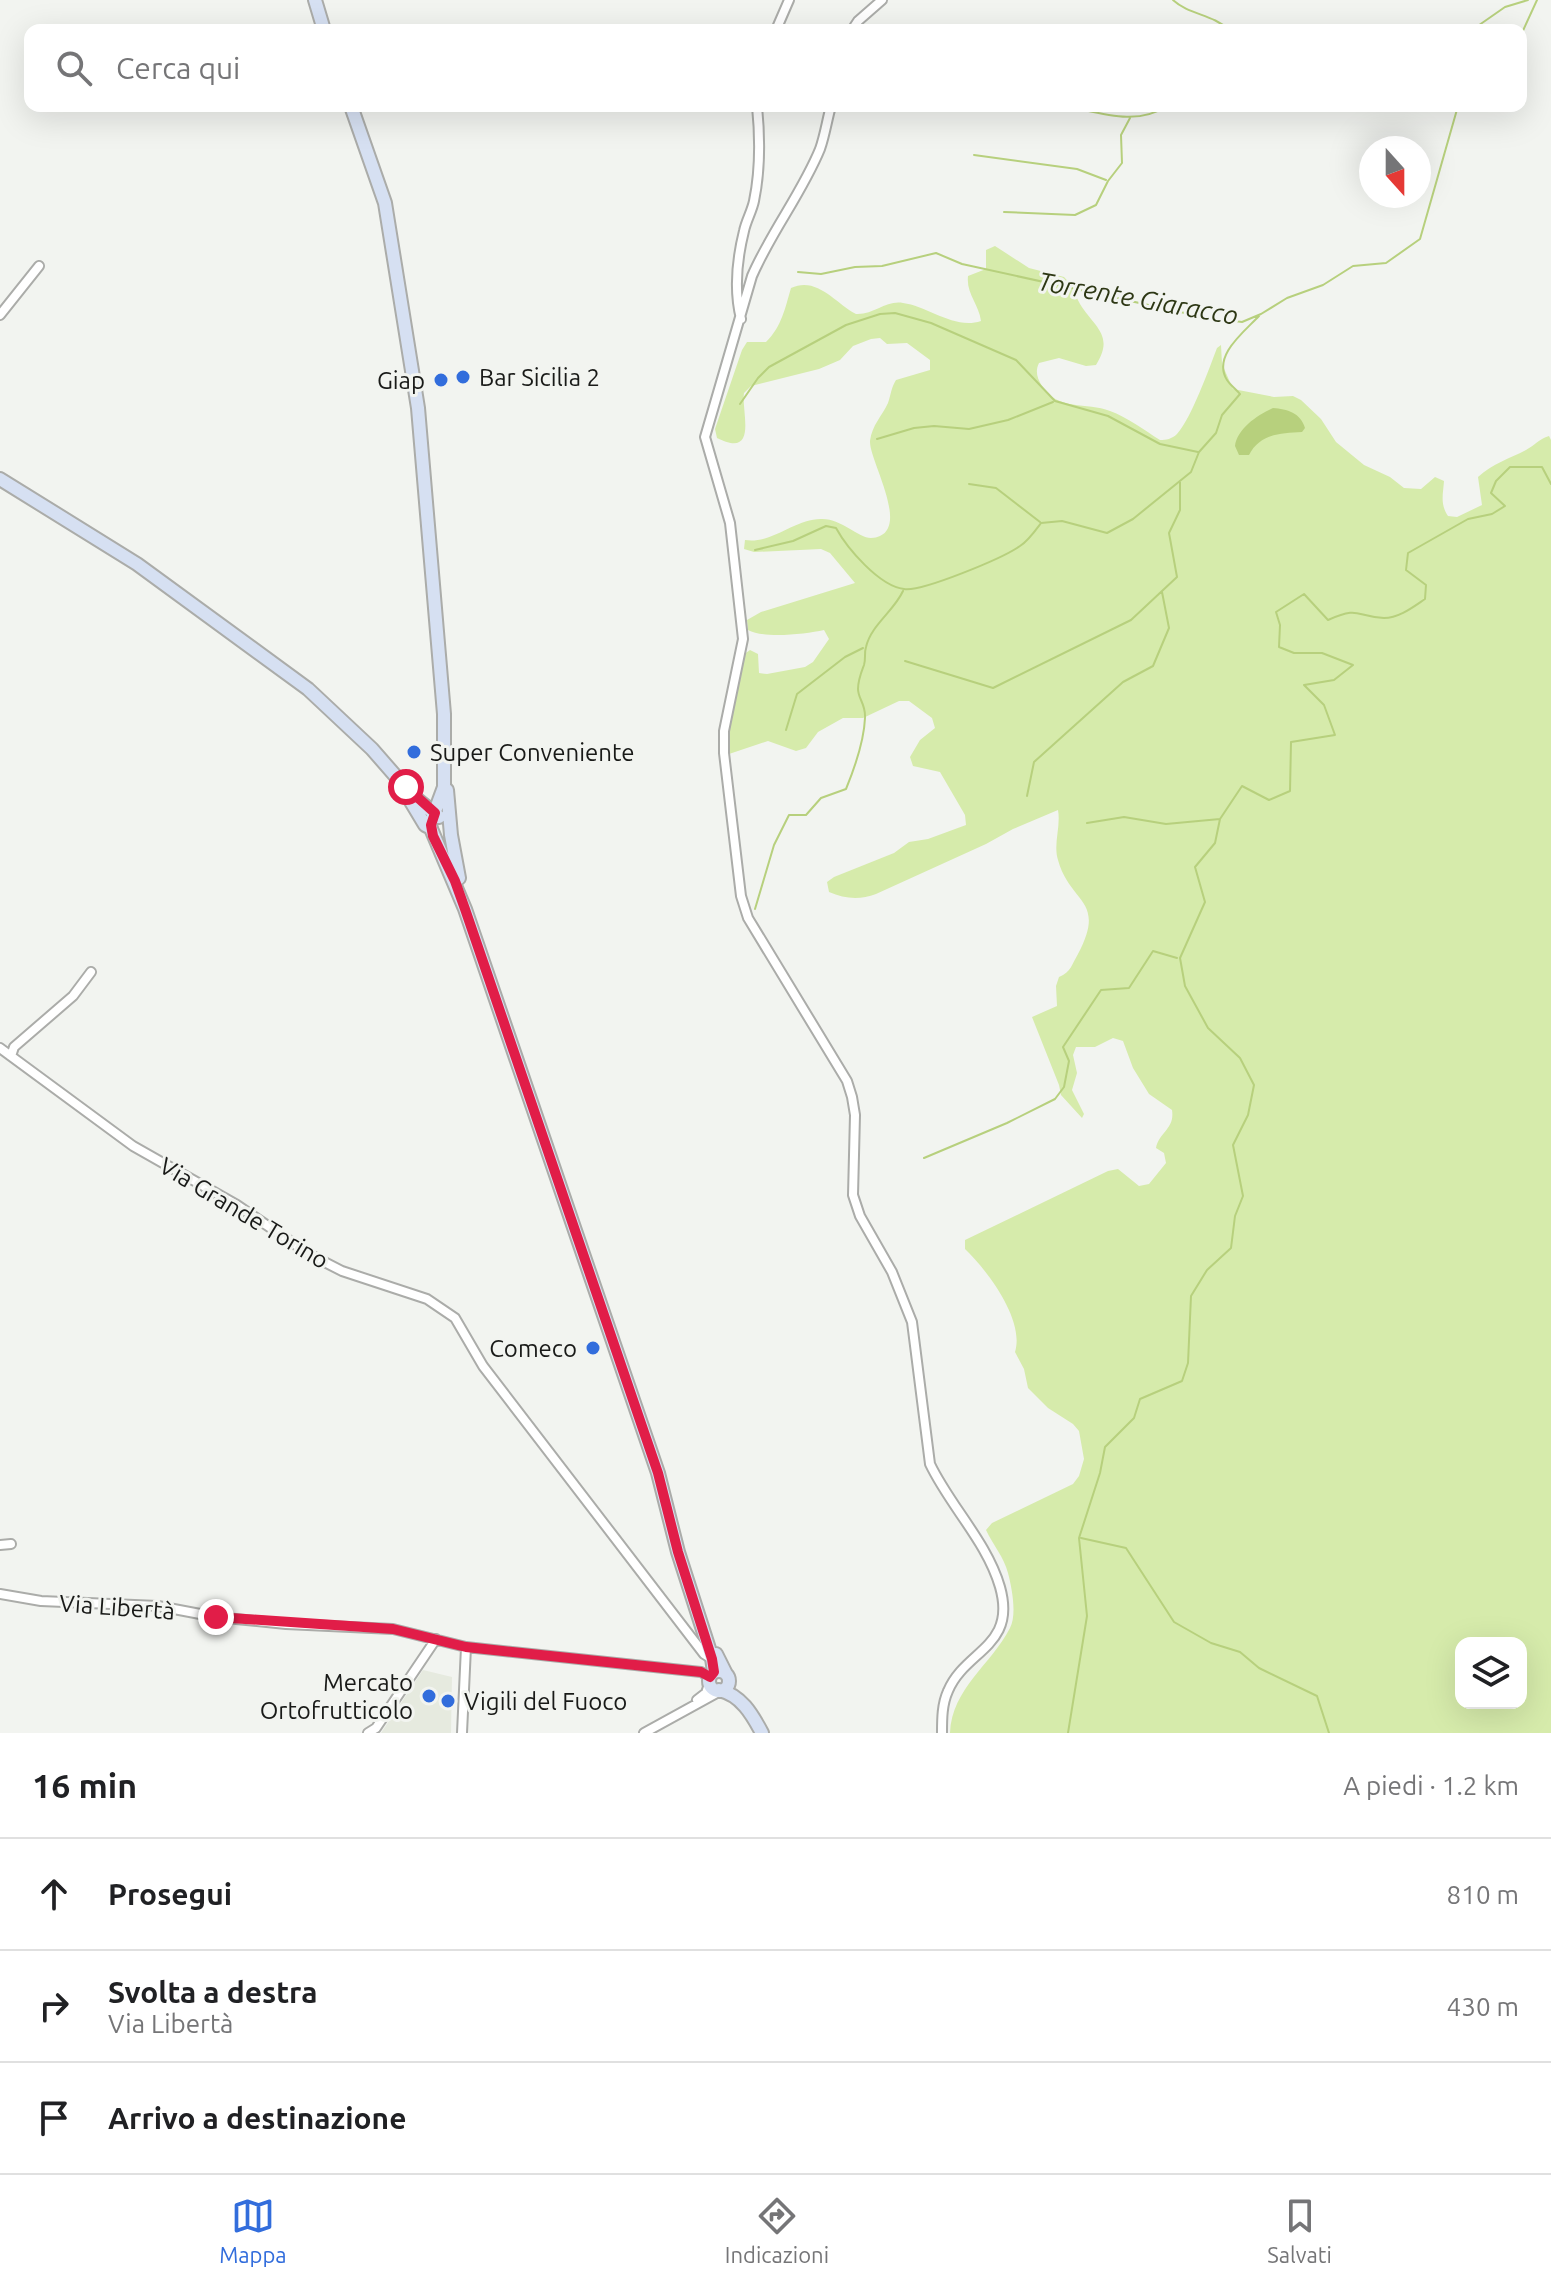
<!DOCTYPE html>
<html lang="it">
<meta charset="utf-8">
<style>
body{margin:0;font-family:Ubuntu,sans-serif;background:#f2f2f2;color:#202124}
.controls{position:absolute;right:24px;bottom:24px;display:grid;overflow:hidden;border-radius:16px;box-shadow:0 8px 32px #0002}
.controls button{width:72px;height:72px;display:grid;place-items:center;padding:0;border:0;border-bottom:2px solid #e0e0e0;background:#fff;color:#202124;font:40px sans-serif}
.compass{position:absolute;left:1359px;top:136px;width:72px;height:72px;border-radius:50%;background:#fff;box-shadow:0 8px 32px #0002;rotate:159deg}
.stop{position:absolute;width:24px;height:24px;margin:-18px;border:6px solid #e11d48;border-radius:50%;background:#fff}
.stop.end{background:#e11d48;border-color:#fff;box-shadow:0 2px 8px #0008}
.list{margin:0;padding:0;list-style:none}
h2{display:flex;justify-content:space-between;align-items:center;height:104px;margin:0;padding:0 32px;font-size:34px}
h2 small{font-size:26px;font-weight:400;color:#757577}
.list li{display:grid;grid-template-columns:52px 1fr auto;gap:24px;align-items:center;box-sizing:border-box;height:112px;padding:0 32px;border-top:2px solid #e0e0e0}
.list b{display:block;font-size:30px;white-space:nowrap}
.list p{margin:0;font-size:26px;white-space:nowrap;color:#757577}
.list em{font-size:26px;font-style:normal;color:#757577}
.icon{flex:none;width:44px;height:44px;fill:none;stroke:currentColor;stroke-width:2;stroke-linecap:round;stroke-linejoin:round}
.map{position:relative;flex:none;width:1551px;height:1733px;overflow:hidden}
.search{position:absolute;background:#fff;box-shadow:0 8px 32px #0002;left:24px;right:24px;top:24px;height:88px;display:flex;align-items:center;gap:20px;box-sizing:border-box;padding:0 28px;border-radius:16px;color:#757577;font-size:30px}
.sheet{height:440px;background:#fff}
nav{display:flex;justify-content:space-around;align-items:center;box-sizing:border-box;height:112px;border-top:2px solid #e0e0e0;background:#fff;font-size:22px;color:#757577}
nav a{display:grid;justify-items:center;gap:4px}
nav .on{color:#326ddc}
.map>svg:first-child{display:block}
.built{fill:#e6eadf}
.green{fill:#d6ebab;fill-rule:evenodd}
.water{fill:#b7d07d}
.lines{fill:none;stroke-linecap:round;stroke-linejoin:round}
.stream{stroke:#b7d07d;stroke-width:2}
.street-casing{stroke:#abaca9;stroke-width:12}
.secondary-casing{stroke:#abaca9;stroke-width:16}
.street{stroke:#fff;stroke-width:8}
.secondary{stroke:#d6e0f2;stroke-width:12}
.route{stroke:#e11d48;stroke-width:10}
.poi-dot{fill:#326ddc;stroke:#f2f4f0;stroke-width:3}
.labels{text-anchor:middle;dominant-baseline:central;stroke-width:6;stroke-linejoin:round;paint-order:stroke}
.poi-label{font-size:24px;fill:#191a18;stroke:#f2f4f0;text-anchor:start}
.street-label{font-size:24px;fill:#191a18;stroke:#f2f4f0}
.water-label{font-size:26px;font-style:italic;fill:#2d3714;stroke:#f2f4f0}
</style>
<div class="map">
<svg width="1551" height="1733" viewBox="0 0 1551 1733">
<rect width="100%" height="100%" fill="#f2f4f0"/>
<path class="built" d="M 423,1670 L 452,1677 L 451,1733 L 381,1733 Z"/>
<path class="green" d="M 995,246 L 1029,268 L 1064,277 C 1072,285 1075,295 1080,304 C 1094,327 1115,335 1096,365 L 1086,366 L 1059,358 L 1039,363 C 1035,371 1037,378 1042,386 C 1057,411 1087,402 1110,411 C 1127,417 1144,430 1160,440 C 1166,440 1172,439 1177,434 C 1191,419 1209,369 1217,348 L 1221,345 L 1222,364 L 1233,389 L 1274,397 L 1293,396 L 1301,400 L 1321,419 L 1336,442 L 1364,465 L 1390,477 L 1404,488 L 1421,489 L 1435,477 L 1444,481 C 1443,495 1440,504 1448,516 L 1457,517 L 1482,505 L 1478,477 C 1493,463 1509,459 1526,450 C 1535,445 1539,439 1549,436 L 1551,440 L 1551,1733 L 950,1733 C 952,1688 991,1665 1010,1628 C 1017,1615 1012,1588 1008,1573 C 1004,1557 993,1545 986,1530 L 992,1523 L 1073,1484 L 1079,1476 L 1084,1459 L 1079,1431 L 1073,1424 L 1048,1408 L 1028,1388 L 1024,1369 L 1015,1352 C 1025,1320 987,1270 965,1249 L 965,1240 L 1108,1171 L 1118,1169 L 1139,1186 L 1149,1184 L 1166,1163 L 1164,1153 L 1156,1148 C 1159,1132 1175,1129 1172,1110 L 1149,1094 L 1133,1068 L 1123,1041 L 1113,1038 L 1095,1047 L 1076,1047 L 1073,1055 L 1077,1073 L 1072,1090 L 1084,1114 L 1082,1118 L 1061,1095 L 1059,1085 L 1032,1017 L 1057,1006 L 1056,986 L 1059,977 C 1071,972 1072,964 1078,954 C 1107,899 1070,904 1058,860 C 1053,844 1061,827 1058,810 L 1013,829 L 986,844 L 876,894 C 860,900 845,899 829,892 L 827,882 L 834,877 L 894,853 L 909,842 L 928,839 L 966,825 L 965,815 L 940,772 L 913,766 L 910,757 L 920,740 L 935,728 L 932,718 L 909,701 L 899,701 L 863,718 L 843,718 L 818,732 L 806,748 L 796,751 L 768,741 L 729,754 L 727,733 L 743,655 L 750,650 L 758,654 L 759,673 L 767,674 L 805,667 L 813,662 L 829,639 L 824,630 C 805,634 765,639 748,630 L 747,620 L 761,612 L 855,583 L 830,553 L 821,549 L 754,552 L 744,549 L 745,540 C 773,544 794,519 821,519 C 841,518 858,538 871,538 C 915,535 869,461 870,441 C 872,425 882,416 888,403 C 891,394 891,388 896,380 L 930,370 L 930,360 L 907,343 L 887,344 L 880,338 L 871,339 L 853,346 L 840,360 L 819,369 L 751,386 L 744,393 C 741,411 759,459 717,438 L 715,429 L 742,350 L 747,342 L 766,342 C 782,326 785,308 791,288 C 817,276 835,303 856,314 C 874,315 886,300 903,303 C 928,306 954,330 981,321 C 979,304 966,294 968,276 L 986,269 L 986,250 ZM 1461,1643 L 1521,1643 L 1521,1703 L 1461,1703 Z"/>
<path class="water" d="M 1273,408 C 1287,409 1301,413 1305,428 L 1302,432 C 1280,433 1260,434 1249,455 L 1239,455 L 1235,446 C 1237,429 1257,415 1273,408 Z"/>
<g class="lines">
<path class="stream" d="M 1173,0 C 1189,15 1213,14 1229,30
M 869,28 L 872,30
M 1472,30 L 1505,7 L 1528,0
M 1521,35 L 1537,0
M 1065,106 C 1098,112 1137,127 1166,106
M 974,155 L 1077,169 L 1106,180
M 1004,212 L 1075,215 L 1096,205 L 1108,181 L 1122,163 L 1121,135 L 1130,118
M 798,272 L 821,274 L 855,267 L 882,266 L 936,253 L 962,264 L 1203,317 L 1242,322 L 1261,314 L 1287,298 L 1323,285 L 1353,266 L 1386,263 L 1420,239 L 1458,106
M 740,404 L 758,378 L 769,367 L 846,325 L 880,314 L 895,313 L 931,323 L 1016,360 L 1055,401 L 1108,416 L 1160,444 L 1198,452
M 877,439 L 914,428 L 934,426 L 969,429 L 1008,420 L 1053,402
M 969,484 L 996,488 L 1040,522
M 755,550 L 793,541 L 826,526 L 836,528 C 847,548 879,586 904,589 C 922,592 1003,558 1020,546 C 1028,541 1035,531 1041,523 L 1062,521 L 1107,533 L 1133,519 L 1191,472 L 1199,452 L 1216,433 L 1222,415 L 1240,394 C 1236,389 1230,385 1227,380 C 1212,356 1244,332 1259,316
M 905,661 L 993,688 L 1131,620 L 1177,577 L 1169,533 L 1180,510 L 1180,482
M 786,730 L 797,694 L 845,657 L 863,648
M 1027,796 L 1034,762 L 1123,682 L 1153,666 L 1169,628 L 1162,592
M 1087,823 L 1124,817 L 1166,824 L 1220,819
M 755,909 L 774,845 L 789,815 L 806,815 L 821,798 L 846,789 C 855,767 864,742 865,718 C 866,704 858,699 858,689 C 858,680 861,673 864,665 C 866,659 864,653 866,647 C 871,625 894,611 903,591
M 924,1158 L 1007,1123 L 1055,1099 L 1064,1087 L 1069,1061 L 1063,1047 L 1101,990 L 1129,988 L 1153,951 L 1177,958
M 1081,1538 L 1126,1548 L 1174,1622 L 1211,1643 L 1240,1652 L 1259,1668 L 1317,1696 L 1329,1733
M 1068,1733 L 1087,1616 L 1079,1538 L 1100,1473 L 1105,1447 L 1134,1418 L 1140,1399 L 1182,1381 L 1188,1363 L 1191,1296 L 1207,1270 L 1231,1248 L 1235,1216 L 1243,1196 L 1233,1145 L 1248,1115 L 1254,1085 L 1240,1058 L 1208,1028 L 1185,986 L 1180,958 L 1205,902 L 1195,867 L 1215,843 L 1220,819 L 1242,786 L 1269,800 L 1290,791 L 1291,742 L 1335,735 L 1324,705 L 1304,685 L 1334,680 L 1353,665 L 1322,653 L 1294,653 L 1279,647 L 1280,625 L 1276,612 L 1304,594 L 1328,620 C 1360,606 1354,616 1384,618 C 1399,618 1413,607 1425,599 L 1426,585 L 1406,570 L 1408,553 L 1468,519 L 1492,514 L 1505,506 L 1491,493 L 1496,481 L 1510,467 L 1542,467 L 1551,484"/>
<g class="street-casing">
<path id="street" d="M 776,30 L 789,0
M 852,30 L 858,21 L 882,0
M 831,106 C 827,120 825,135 820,149 C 802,193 771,232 752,276 L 705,437 L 730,523 L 743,639 L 724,731 L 724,753 L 741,896 L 748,918 L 847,1081 L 852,1097 L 855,1115 L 853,1195 L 860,1216 L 892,1272 L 912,1322 L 930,1464 C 950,1506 987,1542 1000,1587 C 1017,1647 965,1650 948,1691 C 942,1704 942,1719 942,1733
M 0,315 L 39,266
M 741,319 C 734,291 737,259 744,231 C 746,221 752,211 754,201 C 760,172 760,136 757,106
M 0,1048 L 133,1146 L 237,1205 L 309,1254 L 342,1271 L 427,1299 L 455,1318 L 483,1366 L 704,1654 L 712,1659
M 11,1056 L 14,1047 L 73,996 L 91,972
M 0,1545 L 11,1544
M 0,1594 L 41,1601 L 158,1606 L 216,1617 L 286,1624 L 393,1629 L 466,1647 L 701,1672 L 710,1677
M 697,1700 L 706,1693 L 709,1684
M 368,1733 L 376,1728 L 436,1639
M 462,1733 L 466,1647
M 644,1733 L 724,1689"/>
</g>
<g class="secondary-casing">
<path id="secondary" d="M 315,0 L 324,30
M 351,106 L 385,203 L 418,408 L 444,714 L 444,787 L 431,822
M 0,479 L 137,564 L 308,689 L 372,749 L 413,796 L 439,817
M 447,790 L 451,835 L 459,878
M 407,795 L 425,825 L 431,828
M 432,831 L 465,909 L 658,1473 L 678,1552 L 712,1658 L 714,1672
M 716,1654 L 726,1674
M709 1681a10 10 0 1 1 20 0a10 10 0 1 1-20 0Z
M 719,1690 C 741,1695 752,1714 762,1733"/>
</g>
<use href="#street" class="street"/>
<use href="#secondary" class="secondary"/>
</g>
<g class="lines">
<path class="route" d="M 216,1617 L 393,1629 L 466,1647 L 701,1672 L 710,1677 L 714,1672 L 712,1659 L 678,1552 L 658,1473 L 465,909 L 455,881 L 433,836 L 431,825 L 435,813 L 406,787"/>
</g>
<g class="poi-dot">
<circle cx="463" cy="377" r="8"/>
<circle cx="441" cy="380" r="8"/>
<circle cx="414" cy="752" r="8"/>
<circle cx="593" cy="1348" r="8"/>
<circle cx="429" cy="1696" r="8"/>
<circle cx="448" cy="1701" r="8"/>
</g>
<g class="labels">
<g class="poi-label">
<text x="479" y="377">Bar Sicilia 2</text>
<text x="425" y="380" text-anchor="end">Giap</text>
<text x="430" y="752">Super Conveniente</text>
<text x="577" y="1348" text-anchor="end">Comeco</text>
<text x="413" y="1682" text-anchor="end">Mercato<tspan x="413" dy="28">Ortofrutticolo</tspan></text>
<text x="464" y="1701">Vigili del Fuoco</text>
</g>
<g class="street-label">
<text transform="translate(244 1213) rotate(31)">Via Grande Torino</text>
<text transform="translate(117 1607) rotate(4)">Via Libertà</text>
</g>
<g class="water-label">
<text transform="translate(1138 298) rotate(10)">Torrente Giaracco</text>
</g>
</g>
</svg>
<div class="controls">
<button><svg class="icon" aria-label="layers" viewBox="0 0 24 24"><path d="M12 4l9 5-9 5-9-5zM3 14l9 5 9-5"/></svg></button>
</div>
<svg class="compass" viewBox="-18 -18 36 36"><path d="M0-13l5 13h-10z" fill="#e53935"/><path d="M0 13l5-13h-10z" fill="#757577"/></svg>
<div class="stop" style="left:406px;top:787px"></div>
<div class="stop end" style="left:216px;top:1617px"></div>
<div class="search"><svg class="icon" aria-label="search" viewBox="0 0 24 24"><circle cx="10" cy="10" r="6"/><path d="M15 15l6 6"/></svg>Cerca qui</div>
</div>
<section class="sheet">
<h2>16 min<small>A piedi · 1.2 km</small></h2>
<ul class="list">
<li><svg class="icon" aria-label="ahead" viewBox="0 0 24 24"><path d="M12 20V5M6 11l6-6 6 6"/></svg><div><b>Prosegui</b></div><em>810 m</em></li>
<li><svg class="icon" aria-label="right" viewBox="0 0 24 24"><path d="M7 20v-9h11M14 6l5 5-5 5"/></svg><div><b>Svolta a destra</b><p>Via Libertà</p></div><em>430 m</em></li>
<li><svg class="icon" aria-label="arrive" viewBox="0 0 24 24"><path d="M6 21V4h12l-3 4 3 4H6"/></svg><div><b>Arrivo a destinazione</b></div></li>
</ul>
</section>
<nav>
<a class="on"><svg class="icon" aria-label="map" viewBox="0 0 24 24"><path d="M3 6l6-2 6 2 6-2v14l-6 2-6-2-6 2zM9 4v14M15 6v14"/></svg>Mappa</a>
<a><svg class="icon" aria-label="directions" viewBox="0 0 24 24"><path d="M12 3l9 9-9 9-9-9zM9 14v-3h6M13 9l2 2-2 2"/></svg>Indicazioni</a>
<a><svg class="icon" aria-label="saved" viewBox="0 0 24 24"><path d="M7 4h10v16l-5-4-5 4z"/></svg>Salvati</a>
</nav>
